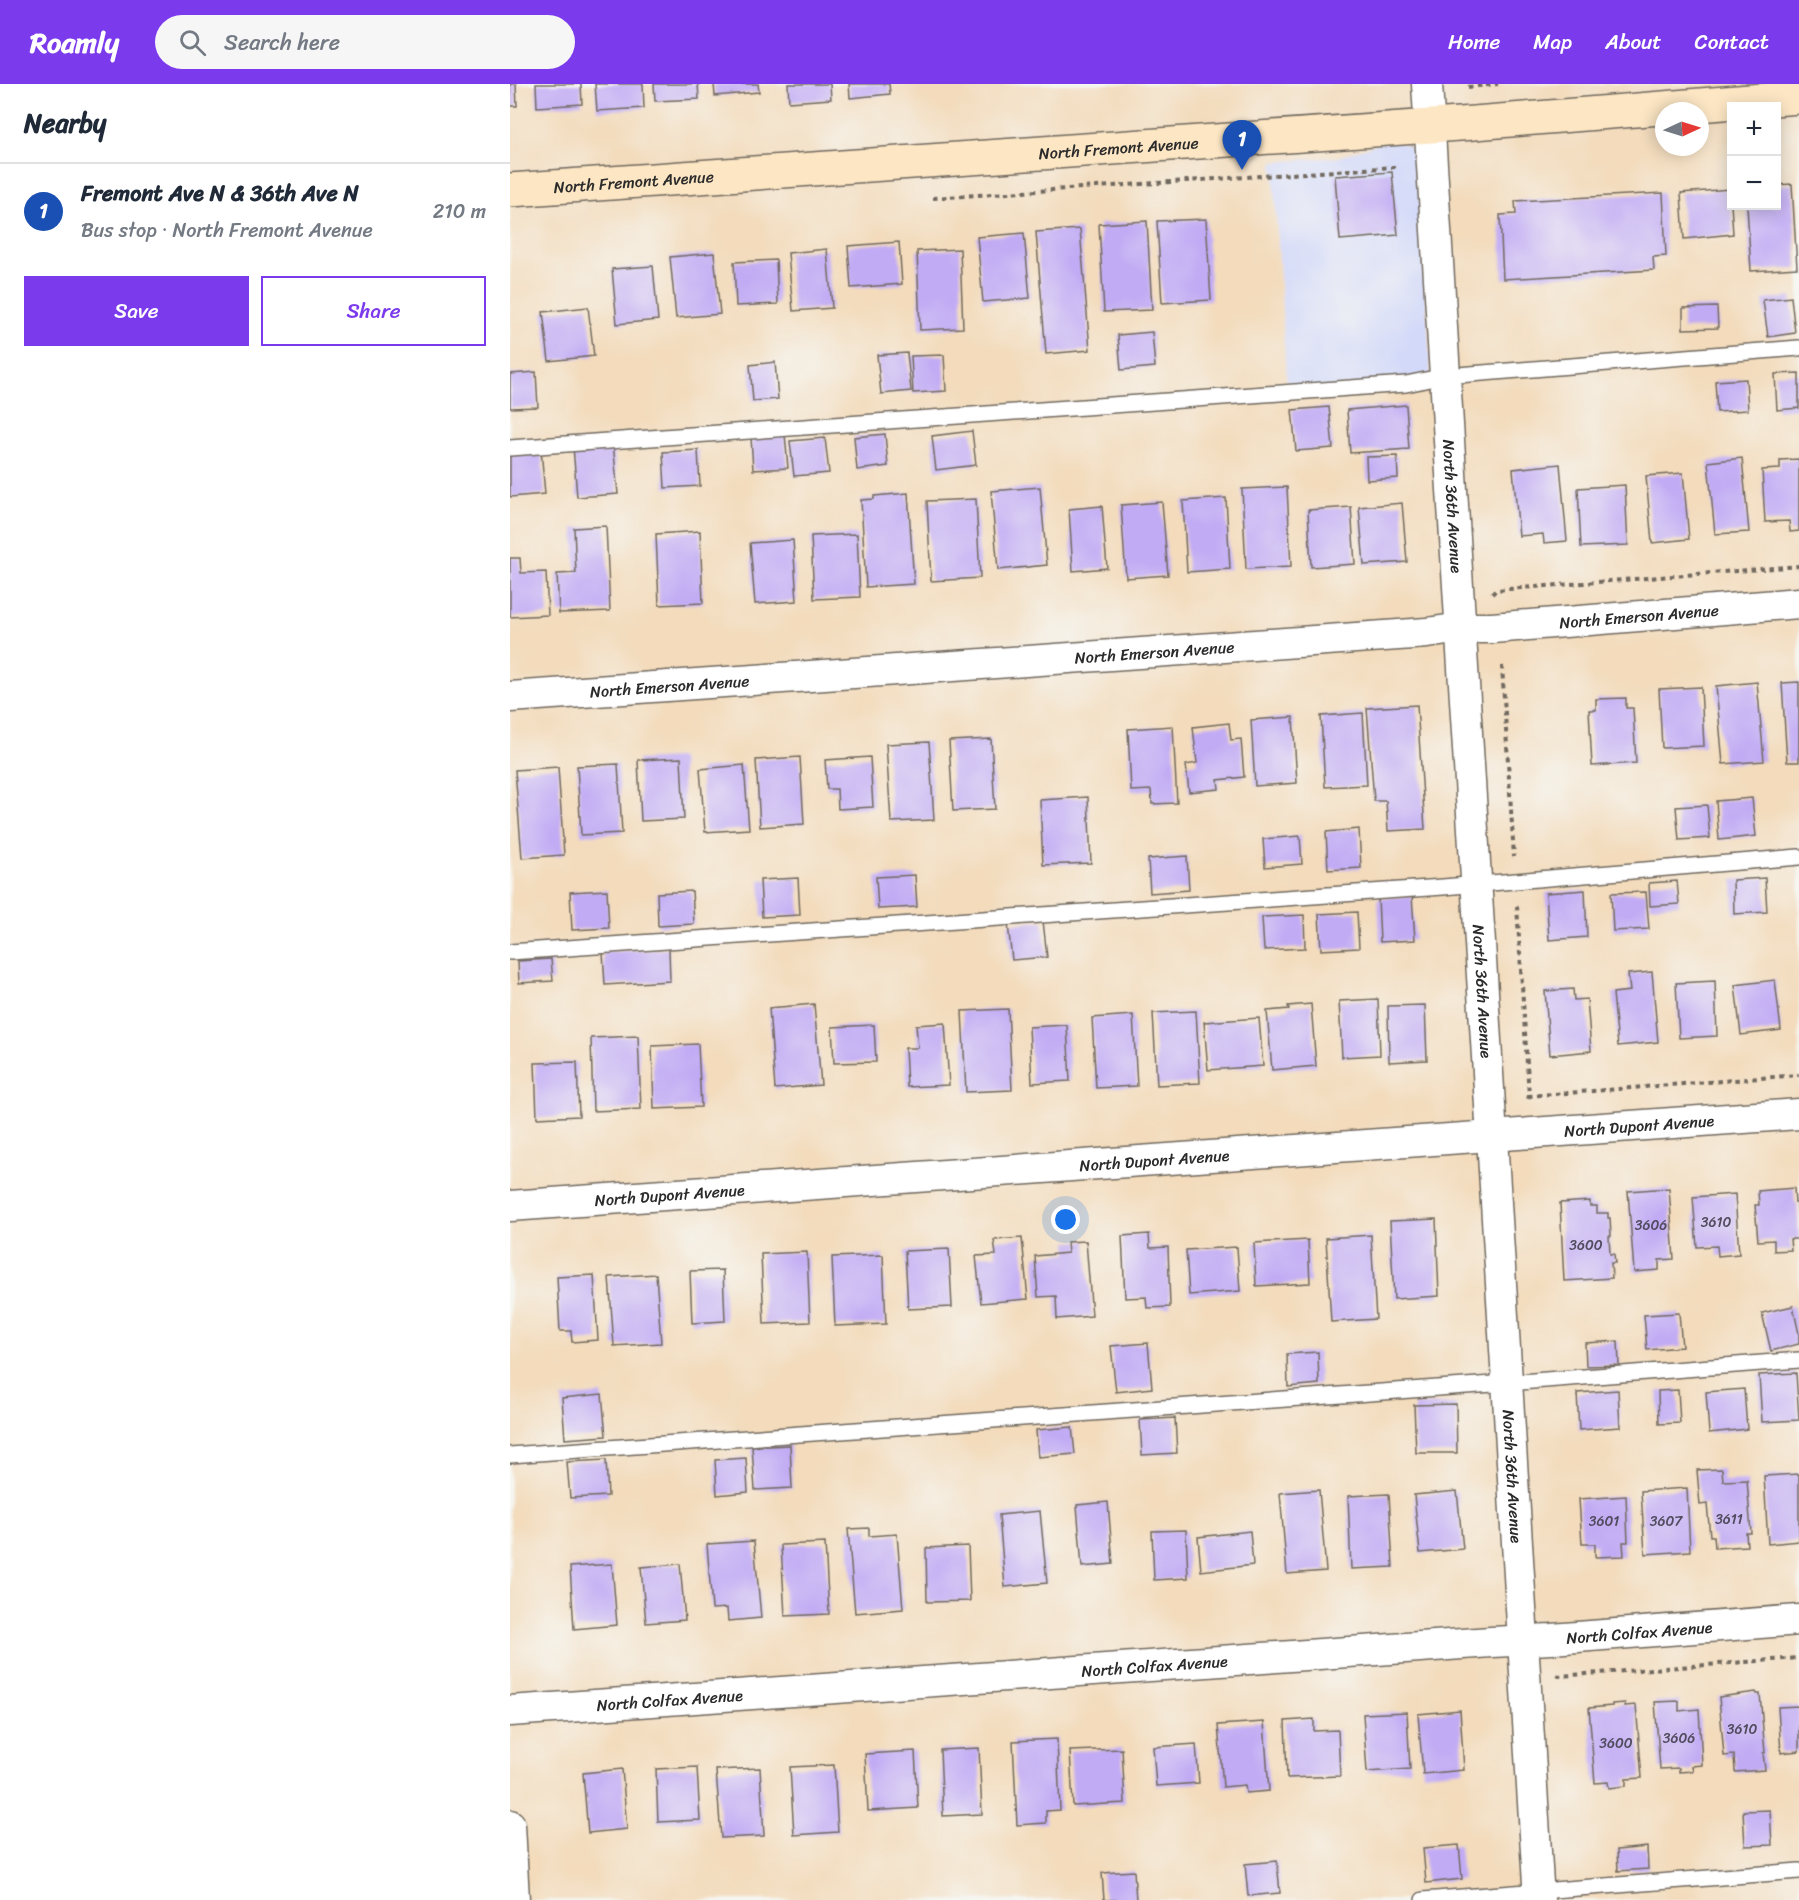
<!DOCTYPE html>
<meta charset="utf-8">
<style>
body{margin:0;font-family:Sriracha,sans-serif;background:#f6f6f7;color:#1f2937}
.controls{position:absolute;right:18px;top:18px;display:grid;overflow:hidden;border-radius:0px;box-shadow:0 3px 15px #0003}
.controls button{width:54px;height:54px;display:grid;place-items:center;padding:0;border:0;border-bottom:2px solid #e0e1e3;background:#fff;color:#1f2937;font:30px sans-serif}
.compass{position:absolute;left:1145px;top:18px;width:54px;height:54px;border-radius:50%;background:#fff;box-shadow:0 3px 15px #0003;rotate:86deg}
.you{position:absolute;left:556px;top:1136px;width:21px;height:21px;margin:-15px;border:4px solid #fff;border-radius:50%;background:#1a73e8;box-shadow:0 0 0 9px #1a73e833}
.badge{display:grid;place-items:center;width:39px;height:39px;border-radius:50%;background:#7c3aed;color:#fff;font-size:20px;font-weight:700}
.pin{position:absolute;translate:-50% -50px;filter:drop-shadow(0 2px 3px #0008)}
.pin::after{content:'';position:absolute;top:32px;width:21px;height:18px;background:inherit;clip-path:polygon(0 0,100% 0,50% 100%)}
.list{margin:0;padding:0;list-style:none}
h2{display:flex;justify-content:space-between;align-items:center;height:78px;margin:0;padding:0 24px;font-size:26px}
h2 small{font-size:20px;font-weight:400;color:#747a83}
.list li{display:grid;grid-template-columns:39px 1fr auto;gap:18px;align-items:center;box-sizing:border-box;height:96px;padding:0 24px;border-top:2px solid #e0e1e3}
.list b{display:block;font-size:22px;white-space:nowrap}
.list p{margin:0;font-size:20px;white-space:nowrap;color:#747a83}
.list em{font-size:20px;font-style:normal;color:#747a83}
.actions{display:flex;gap:12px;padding:18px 24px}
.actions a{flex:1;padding:14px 0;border:2px solid #7c3aed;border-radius:0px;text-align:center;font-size:21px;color:#7c3aed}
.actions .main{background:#7c3aed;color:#fff}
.icon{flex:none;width:33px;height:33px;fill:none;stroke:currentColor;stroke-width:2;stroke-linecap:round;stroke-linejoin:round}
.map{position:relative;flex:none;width:1289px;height:1816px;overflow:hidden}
header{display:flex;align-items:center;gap:36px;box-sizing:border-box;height:84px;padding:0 30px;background:#7c3aed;color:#fff}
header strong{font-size:28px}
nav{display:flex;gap:33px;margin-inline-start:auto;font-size:21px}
.search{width:420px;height:54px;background:#f6f6f7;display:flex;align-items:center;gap:15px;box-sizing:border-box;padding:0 21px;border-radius:33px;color:#747a83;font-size:22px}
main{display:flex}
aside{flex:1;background:#fff}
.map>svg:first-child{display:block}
.built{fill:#d3d9f9}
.building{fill:#c1abf4}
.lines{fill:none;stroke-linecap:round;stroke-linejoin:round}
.lane-casing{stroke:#71695e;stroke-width:18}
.street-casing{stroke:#71695e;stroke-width:33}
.secondary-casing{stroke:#71695e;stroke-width:36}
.path{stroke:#71695e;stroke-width:4;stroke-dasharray:4.5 4.5;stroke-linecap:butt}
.lane{stroke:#fff;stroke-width:15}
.street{stroke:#fff;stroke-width:30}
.secondary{stroke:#fce6c4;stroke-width:33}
.labels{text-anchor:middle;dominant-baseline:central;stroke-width:4.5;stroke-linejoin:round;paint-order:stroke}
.number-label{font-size:14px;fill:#504b5d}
.street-label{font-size:16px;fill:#2b2b2b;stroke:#f6f6f2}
</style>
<header>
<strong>Roamly</strong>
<div class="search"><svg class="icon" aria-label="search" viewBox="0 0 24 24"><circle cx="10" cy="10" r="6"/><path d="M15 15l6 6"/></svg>Search here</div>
<nav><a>Home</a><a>Map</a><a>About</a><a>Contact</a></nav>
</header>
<main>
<aside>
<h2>Nearby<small></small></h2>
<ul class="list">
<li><span class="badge" style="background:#1a4fb4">1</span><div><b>Fremont Ave N &amp; 36th Ave N</b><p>Bus stop · North Fremont Avenue</p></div><em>210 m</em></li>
</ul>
<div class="actions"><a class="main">Save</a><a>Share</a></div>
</aside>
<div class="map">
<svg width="1289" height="1816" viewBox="0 0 1289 1816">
<rect width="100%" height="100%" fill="#f6f6f2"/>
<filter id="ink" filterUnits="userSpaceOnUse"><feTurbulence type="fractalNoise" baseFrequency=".0167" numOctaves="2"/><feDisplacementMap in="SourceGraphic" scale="12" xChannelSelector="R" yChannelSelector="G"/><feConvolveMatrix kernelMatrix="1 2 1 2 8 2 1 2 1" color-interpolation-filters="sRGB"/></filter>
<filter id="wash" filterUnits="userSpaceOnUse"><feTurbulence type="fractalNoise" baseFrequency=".008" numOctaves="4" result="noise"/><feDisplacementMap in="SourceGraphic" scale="24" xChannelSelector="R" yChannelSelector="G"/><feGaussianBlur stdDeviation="1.35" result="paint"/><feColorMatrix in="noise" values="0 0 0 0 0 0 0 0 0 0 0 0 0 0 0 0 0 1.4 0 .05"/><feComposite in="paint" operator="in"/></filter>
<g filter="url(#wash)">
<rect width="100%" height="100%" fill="#f3dbbc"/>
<path class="built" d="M 885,56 L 900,63 L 909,80 L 921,294 L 777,307 L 763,78 L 828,73 L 869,59 Z"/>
<g id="blocks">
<path class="building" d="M 0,0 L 6,0 L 7,22 L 0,22 Z
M 26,0 L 71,0 L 72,20 L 27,23 Z
M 85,0 L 133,0 L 134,24 L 87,27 Z
M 144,0 L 188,0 L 189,15 L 145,17 Z
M 204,0 L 248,0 L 249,8 L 205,12 Z
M 278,0 L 320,0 L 321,15 L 279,18 Z
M 339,0 L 379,0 L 380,10 L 340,14 Z
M 882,88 L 888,151 L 830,156 L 825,92 Z
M 1282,100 L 1287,184 L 1241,187 L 1237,122 L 1266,122 L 1266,101 Z
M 1220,105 L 1223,150 L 1174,155 L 1171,109 Z
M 1153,109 L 1156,172 L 1143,173 L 1144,186 L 993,195 L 990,131 L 1006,130 L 1005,117 Z
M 696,135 L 701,216 L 652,219 L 647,137 Z
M 637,137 L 642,226 L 594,228 L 589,140 Z
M 570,145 L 580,266 L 536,270 L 526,148 Z
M 514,149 L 520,214 L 473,218 L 467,153 Z
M 389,158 L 392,200 L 341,204 L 338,162 Z
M 317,165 L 322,224 L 283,227 L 278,169 Z
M 450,165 L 453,244 L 410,246 L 407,167 Z
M 204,169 L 210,230 L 166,234 L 160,173 Z
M 266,176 L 268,220 L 226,222 L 224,178 Z
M 143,182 L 148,236 L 107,240 L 102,185 Z
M 1281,213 L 1285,249 L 1258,253 L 1253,216 Z
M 78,223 L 84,272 L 39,277 L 33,228 Z
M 1207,223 L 1208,244 L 1173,245 L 1173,224 Z
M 642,248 L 645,283 L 611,286 L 608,251 Z
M 397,269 L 401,307 L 371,310 L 367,271 Z
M 434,271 L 436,307 L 403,309 L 401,272 Z
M 265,278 L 268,315 L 243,317 L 240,281 Z
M 26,288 L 28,323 L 0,324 L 0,290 Z
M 1289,289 L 1289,324 L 1267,326 L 1265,290 Z
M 1236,295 L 1238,326 L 1207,328 L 1205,297 Z
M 896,321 L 899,365 L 840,369 L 837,326 Z
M 819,323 L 823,364 L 786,367 L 782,326 Z
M 462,347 L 466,381 L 426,386 L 422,352 Z
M 275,350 L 278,384 L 243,386 L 241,353 Z
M 375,350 L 378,382 L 347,386 L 344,353 Z
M 315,354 L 319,389 L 284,392 L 280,357 Z
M 103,359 L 108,410 L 67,413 L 63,362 Z
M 31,365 L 35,410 L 0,413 L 0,368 Z
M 188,366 L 190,402 L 155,404 L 153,368 Z
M 887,372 L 888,394 L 857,396 L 856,373 Z
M 1232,374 L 1239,448 L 1205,450 L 1198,378 Z
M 1289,375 L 1289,447 L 1280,448 L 1279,437 L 1255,438 L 1252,386 L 1270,385 L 1270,376 Z
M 1050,380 L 1057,457 L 1034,459 L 1033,450 L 1009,452 L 1003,385 Z
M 1173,389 L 1179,455 L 1142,459 L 1136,392 Z
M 1115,401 L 1118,461 L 1071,463 L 1068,404 Z
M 530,403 L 537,481 L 488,486 L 481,407 Z
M 777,403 L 781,483 L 736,485 L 732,405 Z
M 398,409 L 404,500 L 356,503 L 351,416 L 364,415 L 364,412 Z
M 716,414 L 720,485 L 677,488 L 673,417 Z
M 466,415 L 470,494 L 421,497 L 417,417 Z
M 652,418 L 658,491 L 616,494 L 611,421 Z
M 892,419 L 897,478 L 854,481 L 849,423 Z
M 592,422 L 597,484 L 563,487 L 559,425 Z
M 841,423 L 845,480 L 801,483 L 798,426 Z
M 96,442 L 100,527 L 49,529 L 47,490 L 66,489 L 64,444 Z
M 190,447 L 193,519 L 149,521 L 146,450 Z
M 347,450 L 350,513 L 304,515 L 301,452 Z
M 283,456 L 287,517 L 245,520 L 240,459 Z
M 0,474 L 10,474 L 11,489 L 36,488 L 38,531 L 0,533 Z
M 1247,598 L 1254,677 L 1213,680 L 1206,602 Z
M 1289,598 L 1289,678 L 1277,678 L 1272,599 Z
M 1191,603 L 1194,662 L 1152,664 L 1149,605 Z
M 1116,614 L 1116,624 L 1123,624 L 1126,679 L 1082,682 L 1079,626 L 1086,626 L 1086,615 Z
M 907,621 L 915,745 L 878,747 L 876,717 L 864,717 L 857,624 Z
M 853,629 L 857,701 L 815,703 L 811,632 Z
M 783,633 L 787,699 L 745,702 L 741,636 Z
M 719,639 L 721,656 L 731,655 L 734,693 L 708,696 L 709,705 L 679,708 L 676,681 L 687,679 L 683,643 Z
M 663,642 L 667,719 L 642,720 L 641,706 L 621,707 L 618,645 Z
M 481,655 L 485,725 L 443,727 L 439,657 Z
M 419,658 L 424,736 L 381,738 L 376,660 Z
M 290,673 L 294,740 L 250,743 L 246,676 Z
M 360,673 L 363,723 L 328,725 L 327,705 L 317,705 L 315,676 Z
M 171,674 L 174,735 L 131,737 L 128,676 Z
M 108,680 L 112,749 L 71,751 L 67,682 Z
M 234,681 L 239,745 L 195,748 L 190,685 Z
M 48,683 L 54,771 L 12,774 L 5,686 Z
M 578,713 L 581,779 L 533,781 L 530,716 Z
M 1242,714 L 1246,752 L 1209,756 L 1206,717 Z
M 1197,721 L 1200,754 L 1169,756 L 1166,723 Z
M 849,745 L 851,784 L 818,786 L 816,748 Z
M 790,752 L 792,780 L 755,783 L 753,755 Z
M 677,772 L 679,806 L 640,809 L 638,775 Z
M 405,791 L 407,823 L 368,825 L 366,793 Z
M 288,794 L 290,831 L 252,833 L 250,796 Z
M 1255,794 L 1257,828 L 1224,830 L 1223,796 Z
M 1167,797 L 1169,820 L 1140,822 L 1139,799 Z
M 97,806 L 99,844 L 62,846 L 60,808 Z
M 1075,806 L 1077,853 L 1039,856 L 1036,809 Z
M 182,807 L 184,840 L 148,842 L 147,809 Z
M 1136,808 L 1139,845 L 1103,847 L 1101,809 Z
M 902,812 L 905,856 L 870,858 L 868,814 Z
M 847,828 L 849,864 L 811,866 L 809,830 Z
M 794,831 L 795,864 L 754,866 L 752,833 Z
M 533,837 L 537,873 L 502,876 L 498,840 Z
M 159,865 L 160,897 L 95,901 L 93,868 Z
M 41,875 L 43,897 L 9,899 L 8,877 Z
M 1142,888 L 1148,958 L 1108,962 L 1103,909 L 1120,907 L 1118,890 Z
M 1265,896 L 1271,946 L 1231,951 L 1225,901 Z
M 1205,897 L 1207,952 L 1169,954 L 1166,899 Z
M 1063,905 L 1064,916 L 1077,915 L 1081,967 L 1040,971 L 1035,907 Z
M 868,915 L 870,971 L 832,973 L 829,917 Z
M 304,920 L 311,1001 L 265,1005 L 259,924 Z
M 801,920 L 806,982 L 762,986 L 757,927 L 779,925 L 778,922 Z
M 915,921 L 917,976 L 879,978 L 878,922 Z
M 498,925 L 502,1006 L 456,1008 L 452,927 Z
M 686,927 L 690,999 L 647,1001 L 643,929 Z
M 623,931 L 627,1002 L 586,1004 L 582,934 Z
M 749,934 L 753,982 L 698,986 L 694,938 Z
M 435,939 L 439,1001 L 397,1003 L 395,964 L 408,964 L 406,941 Z
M 364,941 L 366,978 L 324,979 L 322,943 Z
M 557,941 L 560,997 L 522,999 L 519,943 Z
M 128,952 L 131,1025 L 83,1027 L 81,954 Z
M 188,960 L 191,1023 L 144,1025 L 142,962 Z
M 67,978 L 69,1032 L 27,1034 L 25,979 Z
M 1159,1104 L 1164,1175 L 1149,1176 L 1149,1186 L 1124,1188 L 1118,1107 Z
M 1284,1104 L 1285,1119 L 1287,1119 L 1289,1155 L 1280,1155 L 1281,1166 L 1264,1167 L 1264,1156 L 1248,1157 L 1245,1121 L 1249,1121 L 1248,1107 Z
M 1225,1110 L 1229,1170 L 1208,1172 L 1207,1162 L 1187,1163 L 1183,1113 Z
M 1080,1117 L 1080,1122 L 1087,1122 L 1087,1129 L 1098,1129 L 1098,1134 L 1100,1134 L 1101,1152 L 1099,1152 L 1100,1170 L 1104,1170 L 1105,1179 L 1101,1179 L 1102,1194 L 1054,1197 L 1050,1119 Z
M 926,1135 L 929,1212 L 884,1215 L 880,1137 Z
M 639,1150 L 640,1164 L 658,1163 L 660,1223 L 637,1224 L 636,1213 L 615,1214 L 612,1152 Z
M 861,1151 L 866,1235 L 821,1238 L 816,1154 Z
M 512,1154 L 518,1215 L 471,1219 L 466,1172 L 486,1171 L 484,1156 Z
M 798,1156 L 800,1199 L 746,1202 L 744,1159 Z
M 576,1157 L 582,1232 L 547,1235 L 546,1212 L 528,1213 L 525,1172 L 558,1169 L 557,1158 Z
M 727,1163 L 730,1207 L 679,1211 L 676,1166 Z
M 439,1165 L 442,1223 L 398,1225 L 395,1167 Z
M 297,1168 L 300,1238 L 254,1240 L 251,1170 Z
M 373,1171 L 376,1240 L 325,1242 L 322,1173 Z
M 213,1186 L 215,1237 L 182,1239 L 180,1187 Z
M 146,1190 L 151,1259 L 104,1262 L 99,1193 Z
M 84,1191 L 88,1256 L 62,1258 L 61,1247 L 50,1247 L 47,1193 Z
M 1283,1222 L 1289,1250 L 1289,1260 L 1261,1267 L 1252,1229 Z
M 1169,1229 L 1172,1263 L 1137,1266 L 1134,1231 Z
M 1108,1257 L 1109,1281 L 1076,1282 L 1075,1259 Z
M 638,1259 L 642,1304 L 606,1308 L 601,1262 Z
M 808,1268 L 809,1300 L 778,1303 L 777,1270 Z
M 1286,1289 L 1289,1336 L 1252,1338 L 1249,1291 Z
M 1234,1305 L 1237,1345 L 1199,1349 L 1196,1308 Z
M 1108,1306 L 1110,1343 L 1069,1346 L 1067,1309 Z
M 1168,1306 L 1170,1339 L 1149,1340 L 1148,1307 Z
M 92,1310 L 96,1352 L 55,1355 L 52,1314 Z
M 946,1320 L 947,1369 L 906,1369 L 904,1321 Z
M 665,1334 L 667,1369 L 632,1371 L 630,1336 Z
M 562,1343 L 565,1370 L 528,1373 L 526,1346 Z
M 280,1361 L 282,1404 L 245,1406 L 242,1363 Z
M 236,1374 L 238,1408 L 207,1411 L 205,1376 Z
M 96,1376 L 98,1412 L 60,1414 L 57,1378 Z
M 1212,1385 L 1213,1397 L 1237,1396 L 1241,1449 L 1236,1449 L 1237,1462 L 1205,1464 L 1204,1452 L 1200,1452 L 1197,1420 L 1190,1421 L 1187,1386 Z
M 1289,1390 L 1289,1457 L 1258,1460 L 1254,1392 Z
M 1177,1404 L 1180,1467 L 1135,1470 L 1131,1407 Z
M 809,1406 L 816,1487 L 777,1490 L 770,1409 Z
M 947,1407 L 953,1465 L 910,1469 L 904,1411 Z
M 879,1410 L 883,1483 L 841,1485 L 838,1412 Z
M 1116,1412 L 1118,1458 L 1113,1458 L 1114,1472 L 1085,1473 L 1085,1460 L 1072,1460 L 1069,1415 Z
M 598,1418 L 603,1480 L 572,1483 L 567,1421 Z
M 530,1427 L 537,1499 L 495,1503 L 489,1431 Z
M 359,1444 L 359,1452 L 387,1450 L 393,1525 L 345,1529 L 338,1445 Z
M 676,1446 L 678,1494 L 644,1496 L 642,1447 Z
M 740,1447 L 743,1481 L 691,1487 L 688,1453 Z
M 244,1457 L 251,1534 L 218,1537 L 217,1524 L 202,1525 L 197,1460 Z
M 315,1459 L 319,1530 L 275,1532 L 271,1461 Z
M 458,1462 L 460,1517 L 417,1518 L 416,1464 Z
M 102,1480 L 107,1541 L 64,1545 L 60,1483 Z
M 170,1480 L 175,1536 L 136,1539 L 131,1483 Z
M 1246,1608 L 1247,1610 L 1250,1610 L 1255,1669 L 1253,1669 L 1255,1686 L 1225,1688 L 1224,1671 L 1214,1672 L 1209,1613 Z
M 1169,1617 L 1169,1627 L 1189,1625 L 1192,1681 L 1182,1682 L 1183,1687 L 1169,1688 L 1169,1684 L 1150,1685 L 1145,1618 Z
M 1115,1619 L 1115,1622 L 1126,1621 L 1132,1694 L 1116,1695 L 1116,1702 L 1099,1704 L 1098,1698 L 1085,1699 L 1079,1624 L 1102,1622 L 1102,1620 Z
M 1289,1622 L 1289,1667 L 1271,1669 L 1268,1623 Z
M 950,1626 L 954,1686 L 913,1690 L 908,1630 Z
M 897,1628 L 900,1685 L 857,1688 L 853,1630 Z
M 804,1635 L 804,1647 L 828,1646 L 830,1692 L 777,1694 L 775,1637 Z
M 754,1638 L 759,1707 L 736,1709 L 735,1701 L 713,1703 L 708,1641 Z
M 547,1655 L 550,1726 L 536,1727 L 536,1739 L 507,1741 L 503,1657 Z
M 686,1660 L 689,1699 L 646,1702 L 643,1663 Z
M 469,1664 L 472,1730 L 433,1732 L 430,1666 Z
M 612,1665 L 615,1719 L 563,1722 L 560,1667 Z
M 405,1667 L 408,1724 L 358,1727 L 355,1670 Z
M 324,1681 L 328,1748 L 284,1751 L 280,1683 Z
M 187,1683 L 190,1736 L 148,1738 L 146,1685 Z
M 250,1684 L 254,1752 L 211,1754 L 206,1686 Z
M 112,1685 L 117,1745 L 78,1749 L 73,1689 Z
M 1260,1726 L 1262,1761 L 1235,1762 L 1233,1727 Z
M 949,1761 L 952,1795 L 916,1799 L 913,1764 Z
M 1137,1763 L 1138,1785 L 1108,1787 L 1107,1766 Z
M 767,1777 L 770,1809 L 738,1812 L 735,1780 Z
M 624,1787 L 626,1816 L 594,1816 L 592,1789 Z"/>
</g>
</g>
<g filter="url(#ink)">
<use href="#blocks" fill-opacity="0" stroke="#71695e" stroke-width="1.5"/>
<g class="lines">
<g class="lane-casing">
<path id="lane" d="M 0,364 L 896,300 L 935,292 L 1289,264
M 0,868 L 933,803 L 1289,773
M 0,1371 L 997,1299 L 1289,1276
M 913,1816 L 1289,1787"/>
</g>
<g class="street-casing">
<g id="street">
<path id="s1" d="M 917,0 L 1029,1816"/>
<path id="s2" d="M 0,613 L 917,549 L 951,544 L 982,544 L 1289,519"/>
<path id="s3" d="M 0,1122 L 1289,1030"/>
<path id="s4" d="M 0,1627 L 981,1558 L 1041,1555 L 1289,1536"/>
<path d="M 0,1741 L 4,1816"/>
</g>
</g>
<g class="secondary-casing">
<g id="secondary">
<path id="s5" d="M 0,106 L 964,39 L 1289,13"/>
</g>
</g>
<path class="path" d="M 958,3 L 988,0
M 423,114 L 885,83
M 982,510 L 986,506 L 1289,482
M 992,582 L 1004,773
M 1007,822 L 1019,1012 L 1017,1018
M 1018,1012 L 1289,991
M 1047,1591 L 1049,1592 L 1289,1574"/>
<use href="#lane" class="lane"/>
<use href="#street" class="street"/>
<use href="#secondary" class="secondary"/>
</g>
</g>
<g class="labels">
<g class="number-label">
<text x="1206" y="1138">3610</text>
<text x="1141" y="1141">3606</text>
<text x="1076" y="1161">3600</text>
<text x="1219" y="1435">3611</text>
<text x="1094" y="1437">3601</text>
<text x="1156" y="1437">3607</text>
<text x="1232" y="1645">3610</text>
<text x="1169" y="1654">3606</text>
<text x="1106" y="1659">3600</text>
</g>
<g class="street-label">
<text stroke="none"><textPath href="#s5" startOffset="610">North Fremont Avenue</textPath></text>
<text stroke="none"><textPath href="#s5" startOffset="124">North Fremont Avenue</textPath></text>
<text stroke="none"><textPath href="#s1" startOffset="423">North 36th Avenue</textPath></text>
<text stroke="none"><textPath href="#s2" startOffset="1132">North Emerson Avenue</textPath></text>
<text stroke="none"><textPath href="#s2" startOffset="646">North Emerson Avenue</textPath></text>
<text stroke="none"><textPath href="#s2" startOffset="160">North Emerson Avenue</textPath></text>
<text stroke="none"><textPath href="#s1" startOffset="909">North 36th Avenue</textPath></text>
<text stroke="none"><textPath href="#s3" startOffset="1132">North Dupont Avenue</textPath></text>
<text stroke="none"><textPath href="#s3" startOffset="646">North Dupont Avenue</textPath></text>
<text stroke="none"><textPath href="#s3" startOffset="160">North Dupont Avenue</textPath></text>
<text stroke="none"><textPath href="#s1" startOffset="1395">North 36th Avenue</textPath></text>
<text stroke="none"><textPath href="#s4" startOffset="1132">North Colfax Avenue</textPath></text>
<text stroke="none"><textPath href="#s4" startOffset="646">North Colfax Avenue</textPath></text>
<text stroke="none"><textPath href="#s4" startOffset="160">North Colfax Avenue</textPath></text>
</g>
</g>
</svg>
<div class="controls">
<button>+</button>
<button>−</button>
</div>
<svg class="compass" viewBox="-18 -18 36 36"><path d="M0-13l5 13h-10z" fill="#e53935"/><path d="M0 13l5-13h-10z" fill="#747a83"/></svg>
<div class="you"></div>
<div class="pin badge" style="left:732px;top:86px;background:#1a4fb4">1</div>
</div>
</main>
